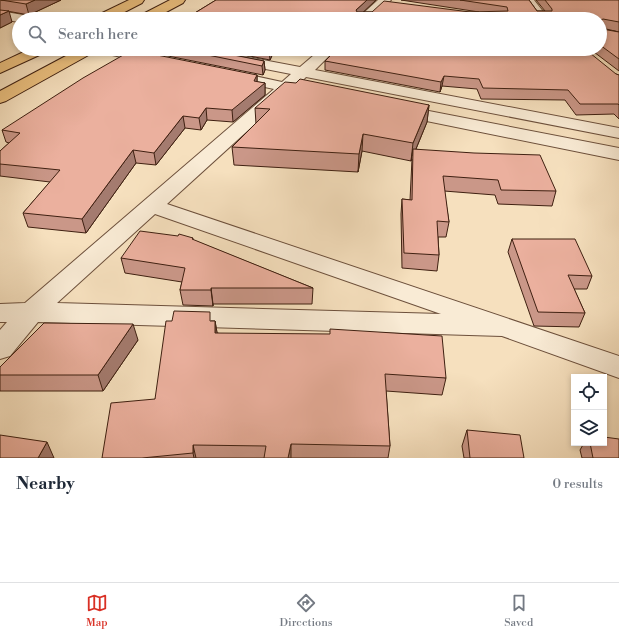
<!DOCTYPE html>
<style>
body{margin:0;font-family:"Libre Bodoni",serif;background:#f6f6f7;color:#1f2937}
.controls{position:absolute;right:12px;bottom:12px;display:grid;overflow:hidden;border-radius:0px;box-shadow:0 2px 6px #0003}
.controls button{width:36px;height:36px;display:grid;place-items:center;padding:0;border:0;border-bottom:1px solid #e0e1e3;background:#fff;color:#1f2937;font:20px sans-serif}
.list{margin:0;padding:0;list-style:none}
h2{display:flex;justify-content:space-between;align-items:center;height:52px;margin:0;padding:0 16px;font-size:17px}
h2 small{font-size:13px;font-weight:400;color:#747a83}
.icon{flex:none;width:22px;height:22px;fill:none;stroke:currentColor;stroke-width:2;stroke-linecap:round;stroke-linejoin:round}
.map{position:relative;flex:none;width:619px;height:458px;overflow:hidden}
.search{position:absolute;background:#fff;box-shadow:0 2px 6px #0003;left:12px;right:12px;top:12px;height:44px;display:flex;align-items:center;gap:10px;box-sizing:border-box;padding:0 14px;border-radius:22px;color:#747a83;font-size:15px}
.sheet{height:124px;background:#fff}
nav{display:flex;justify-content:space-around;align-items:center;box-sizing:border-box;height:56px;border-top:1px solid #e0e1e3;background:#fff;font-size:11px;color:#747a83}
nav a{display:grid;justify-items:center;gap:2px}
nav .on{color:#d93025}
.map>svg:first-child{display:block}
.lines{fill:none;stroke-linecap:round;stroke-linejoin:round}
.minor-casing{stroke:#6d503c;stroke-width:2}
.major-casing{stroke:#3f2011;stroke-width:2}
.minor{fill:#f9ebd5;fill-rule:evenodd}
.major{fill:#ebc07f;fill-rule:evenodd}
.wall{fill:#ca9788;stroke:#3f2011}
.shaded-wall{fill:#a47b6f;stroke:#3f2011}
.building{fill:#ebb09e;stroke:#3f2011}
</style>
<div class="map">
<svg width="619" height="458" viewBox="0 0 619 458">
<rect width="100%" height="100%" fill="#f6e0be"/>
<filter id="stains"><feTurbulence type="fractalNoise" baseFrequency=".005" numOctaves="4"/><feColorMatrix values="0 0 0 0 .2 0 0 0 0 .09 0 0 0 0 .02 0 0 0 .5 -.17"/></filter>
<radialGradient id="worn" r=".72"><stop offset=".6" stop-color="#630" stop-opacity="0"/><stop offset="1" stop-color="#630" stop-opacity=".3"/></radialGradient>
<g class="lines">
<g class="minor-casing">
<path id="minor" d="M 378,0 L 391,0 L 371,19 L 357,19 Z
M 522,0 L 534,0 L 549,19 L 536,19 Z
M 0,11 L 29,16 L 30,19 L 19,19 L 19,22 L 0,19 Z
M 96,49 L 123,49 L 160,57 L 162,60 L 160,63 L 155,64 L 98,52 Z
M 177,49 L 206,49 L 300,67 L 321,49 L 336,49 L 315,70 L 619,128 L 619,138 L 306,77 L 298,85 L 315,89 L 317,92 L 315,95 L 309,97 L 289,93 L 167,204 L 619,356 L 619,378 L 502,336 L 38,322 L 10,356 L 0,359 L 0,330 L 7,322 L 0,322 L 0,304 L 25,303 L 274,89 L 222,78 L 219,75 L 222,72 L 227,70 L 282,82 L 291,74 L 184,53 L 179,52 ZM 155,214 L 441,314 L 57,303 Z
M 398,105 L 619,148 L 619,160 L 392,114 L 390,110 L 392,106 Z"/>
</g>
<g class="major-casing">
<path id="major" d="M 129,0 L 144,0 L 142,3 L 111,19 L 95,19 L 96,16 Z
M 170,0 L 185,0 L 183,3 L 153,19 L 138,19 L 139,16 Z
M 30,49 L 48,49 L 46,52 L 0,73 L 0,63 Z
M 79,49 L 96,49 L 94,52 L 6,101 L 0,103 L 0,91 Z"/>
</g>
<use href="#minor" class="minor"/>
<use href="#major" class="major"/>
</g>
<path class="wall" d="M 0,0 L 61,0 L 29,15 L 7,11 L 12,22 L 0,28 Z
M 216,0 L 376,0 L 363,12 L 479,12 L 401,0 L 529,0 L 537,11 L 545,11 L 536,0 L 619,0 L 619,32 L 602,28 L 602,29 L 619,32 L 619,71 L 590,49 L 600,49 L 600,19 L 185,19 Z
M 148,49 L 203,49 L 264,61 L 265,70 L 263,75 L 148,52 Z
M 214,49 L 275,49 L 270,60 Z
M 325,61 L 616,74 L 619,75 L 619,119 L 614,114 L 576,115 L 565,100 L 481,99 L 477,89 L 442,86 L 440,92 L 325,70 Z
M 257,75 L 257,82 L 265,83 L 265,95 L 233,122 L 207,120 L 201,130 L 185,128 L 156,165 L 136,163 L 86,233 L 28,227 L 23,213 L 50,182 L 0,176 L 0,151 L 9,143 L 6,142 L 2,130 Z
M 429,105 L 427,122 L 416,149 L 556,191 L 552,206 L 498,204 L 495,195 L 444,191 L 449,222 L 446,237 L 438,237 L 439,255 L 437,271 L 402,268 L 401,214 L 402,199 L 410,200 L 412,159 L 411,161 L 362,151 L 358,172 L 234,165 L 232,147 L 256,124 L 255,108 Z
M 193,238 L 193,240 L 313,288 L 312,304 L 213,304 L 213,306 L 183,305 L 180,290 L 182,282 L 125,273 L 121,258 Z
M 512,239 L 592,276 L 587,289 L 574,289 L 585,313 L 579,327 L 534,326 L 508,252 Z
M 211,321 L 215,321 L 217,333 L 446,378 L 442,395 L 386,391 L 390,446 L 388,458 L 102,458 L 155,399 Z
M 138,340 L 103,391 L 0,391 L 0,367 Z
M 467,430 L 524,458 L 464,458 L 462,446 Z
M 584,443 L 604,443 L 619,458 L 582,458 L 580,450 Z"/>
<path class="shaded-wall" d="M 35,0 L 61,0 L 29,15 L 26,4 Z
M 367,0 L 376,0 L 356,19 L 356,10 Z
M 9,11 L 12,22 L 0,28 L 0,15 Z
M 270,49 L 275,49 L 270,60 L 269,50 Z
M 264,61 L 265,70 L 263,75 L 262,66 Z
M 257,75 L 257,87 L 265,83 L 265,95 L 233,122 L 232,110 Z
M 444,76 L 442,86 L 440,92 L 441,82 Z
M 429,105 L 427,122 L 413,156 L 413,149 L 411,161 L 413,143 Z
M 206,108 L 207,120 L 201,130 L 199,118 Z
M 183,116 L 185,128 L 156,165 L 154,153 Z
M 363,134 L 362,151 L 358,172 L 359,154 Z
M 133,150 L 136,163 L 86,233 L 82,219 Z
M 211,288 L 213,304 L 213,306 L 211,290 Z
M 215,321 L 218,338 L 215,333 Z
M 133,324 L 138,340 L 103,391 L 98,375 Z
M 47,442 L 54,458 L 38,458 Z
M 291,444 L 291,458 L 288,458 Z
M 193,445 L 196,458 L 194,458 L 193,453 Z"/>
<path class="building" d="M 1,0 L 35,0 L 26,4 Z
M 216,0 L 367,0 L 356,10 L 357,12 L 372,12 L 384,1 L 470,12 L 508,11 L 507,7 L 460,0 L 529,0 L 537,11 L 552,11 L 552,9 L 545,0 L 619,0 L 619,22 L 603,19 L 601,20 L 602,29 L 619,32 L 619,59 L 600,45 L 600,19 L 185,19 Z
M 0,10 L 9,11 L 0,15 Z
M 178,49 L 203,49 L 264,61 L 262,66 Z
M 337,49 L 585,49 L 616,74 L 619,75 L 619,105 L 618,104 L 580,104 L 568,90 L 483,88 L 479,79 L 444,76 L 441,82 L 325,61 Z
M 132,50 L 257,75 L 254,81 L 265,83 L 232,110 L 206,108 L 199,118 L 183,116 L 154,153 L 133,150 L 82,219 L 23,213 L 60,170 L 0,164 L 0,151 L 20,133 L 2,130 L 83,78 Z
M 300,79 L 429,105 L 413,143 L 363,134 L 359,154 L 232,147 L 270,109 L 255,108 L 285,82 L 296,83 Z
M 413,149 L 474,153 L 540,155 L 556,191 L 501,190 L 498,180 L 443,176 L 449,222 L 437,221 L 439,255 L 404,253 L 402,199 L 412,200 Z
M 140,231 L 178,236 L 179,234 L 193,238 L 192,239 L 313,288 L 211,288 L 211,290 L 180,290 L 185,268 L 121,258 Z
M 512,239 L 575,239 L 592,276 L 568,275 L 585,313 L 538,312 Z
M 174,311 L 210,312 L 210,321 L 215,321 L 215,333 L 330,334 L 330,329 L 442,336 L 446,378 L 385,374 L 390,446 L 291,444 L 288,458 L 264,458 L 266,446 L 193,445 L 193,453 L 142,458 L 102,458 L 111,403 L 155,399 L 166,321 L 172,321 Z
M 44,323 L 133,324 L 98,375 L 0,375 L 0,367 Z
M 467,430 L 520,435 L 524,458 L 470,458 Z
M 0,435 L 47,442 L 38,458 L 0,458 Z
M 604,437 L 619,439 L 619,458 L 593,458 L 590,443 L 604,443 Z"/>
<rect width="100%" height="100%" filter="url(#stains)"/>
<rect width="100%" height="100%" fill="url(#worn)"/>
</svg>
<div class="controls">
<button><svg class="icon" aria-label="locate" viewBox="0 0 24 24"><circle cx="12" cy="12" r="6"/><path d="M12 2v4M12 18v4M2 12h4M18 12h4"/></svg></button>
<button><svg class="icon" aria-label="layers" viewBox="0 0 24 24"><path d="M12 4l9 5-9 5-9-5zM3 14l9 5 9-5"/></svg></button>
</div>
<div class="search"><svg class="icon" aria-label="search" viewBox="0 0 24 24"><circle cx="10" cy="10" r="6"/><path d="M15 15l6 6"/></svg>Search here</div>
</div>
<section class="sheet">
<h2>Nearby<small>0 results</small></h2>
<ul class="list">
</ul>
</section>
<nav>
<a class="on"><svg class="icon" aria-label="map" viewBox="0 0 24 24"><path d="M3 6l6-2 6 2 6-2v14l-6 2-6-2-6 2zM9 4v14M15 6v14"/></svg>Map</a>
<a><svg class="icon" aria-label="directions" viewBox="0 0 24 24"><path d="M12 3l9 9-9 9-9-9zM9 14v-3h6M13 9l2 2-2 2"/></svg>Directions</a>
<a><svg class="icon" aria-label="saved" viewBox="0 0 24 24"><path d="M7 4h10v16l-5-4-5 4z"/></svg>Saved</a>
</nav>
